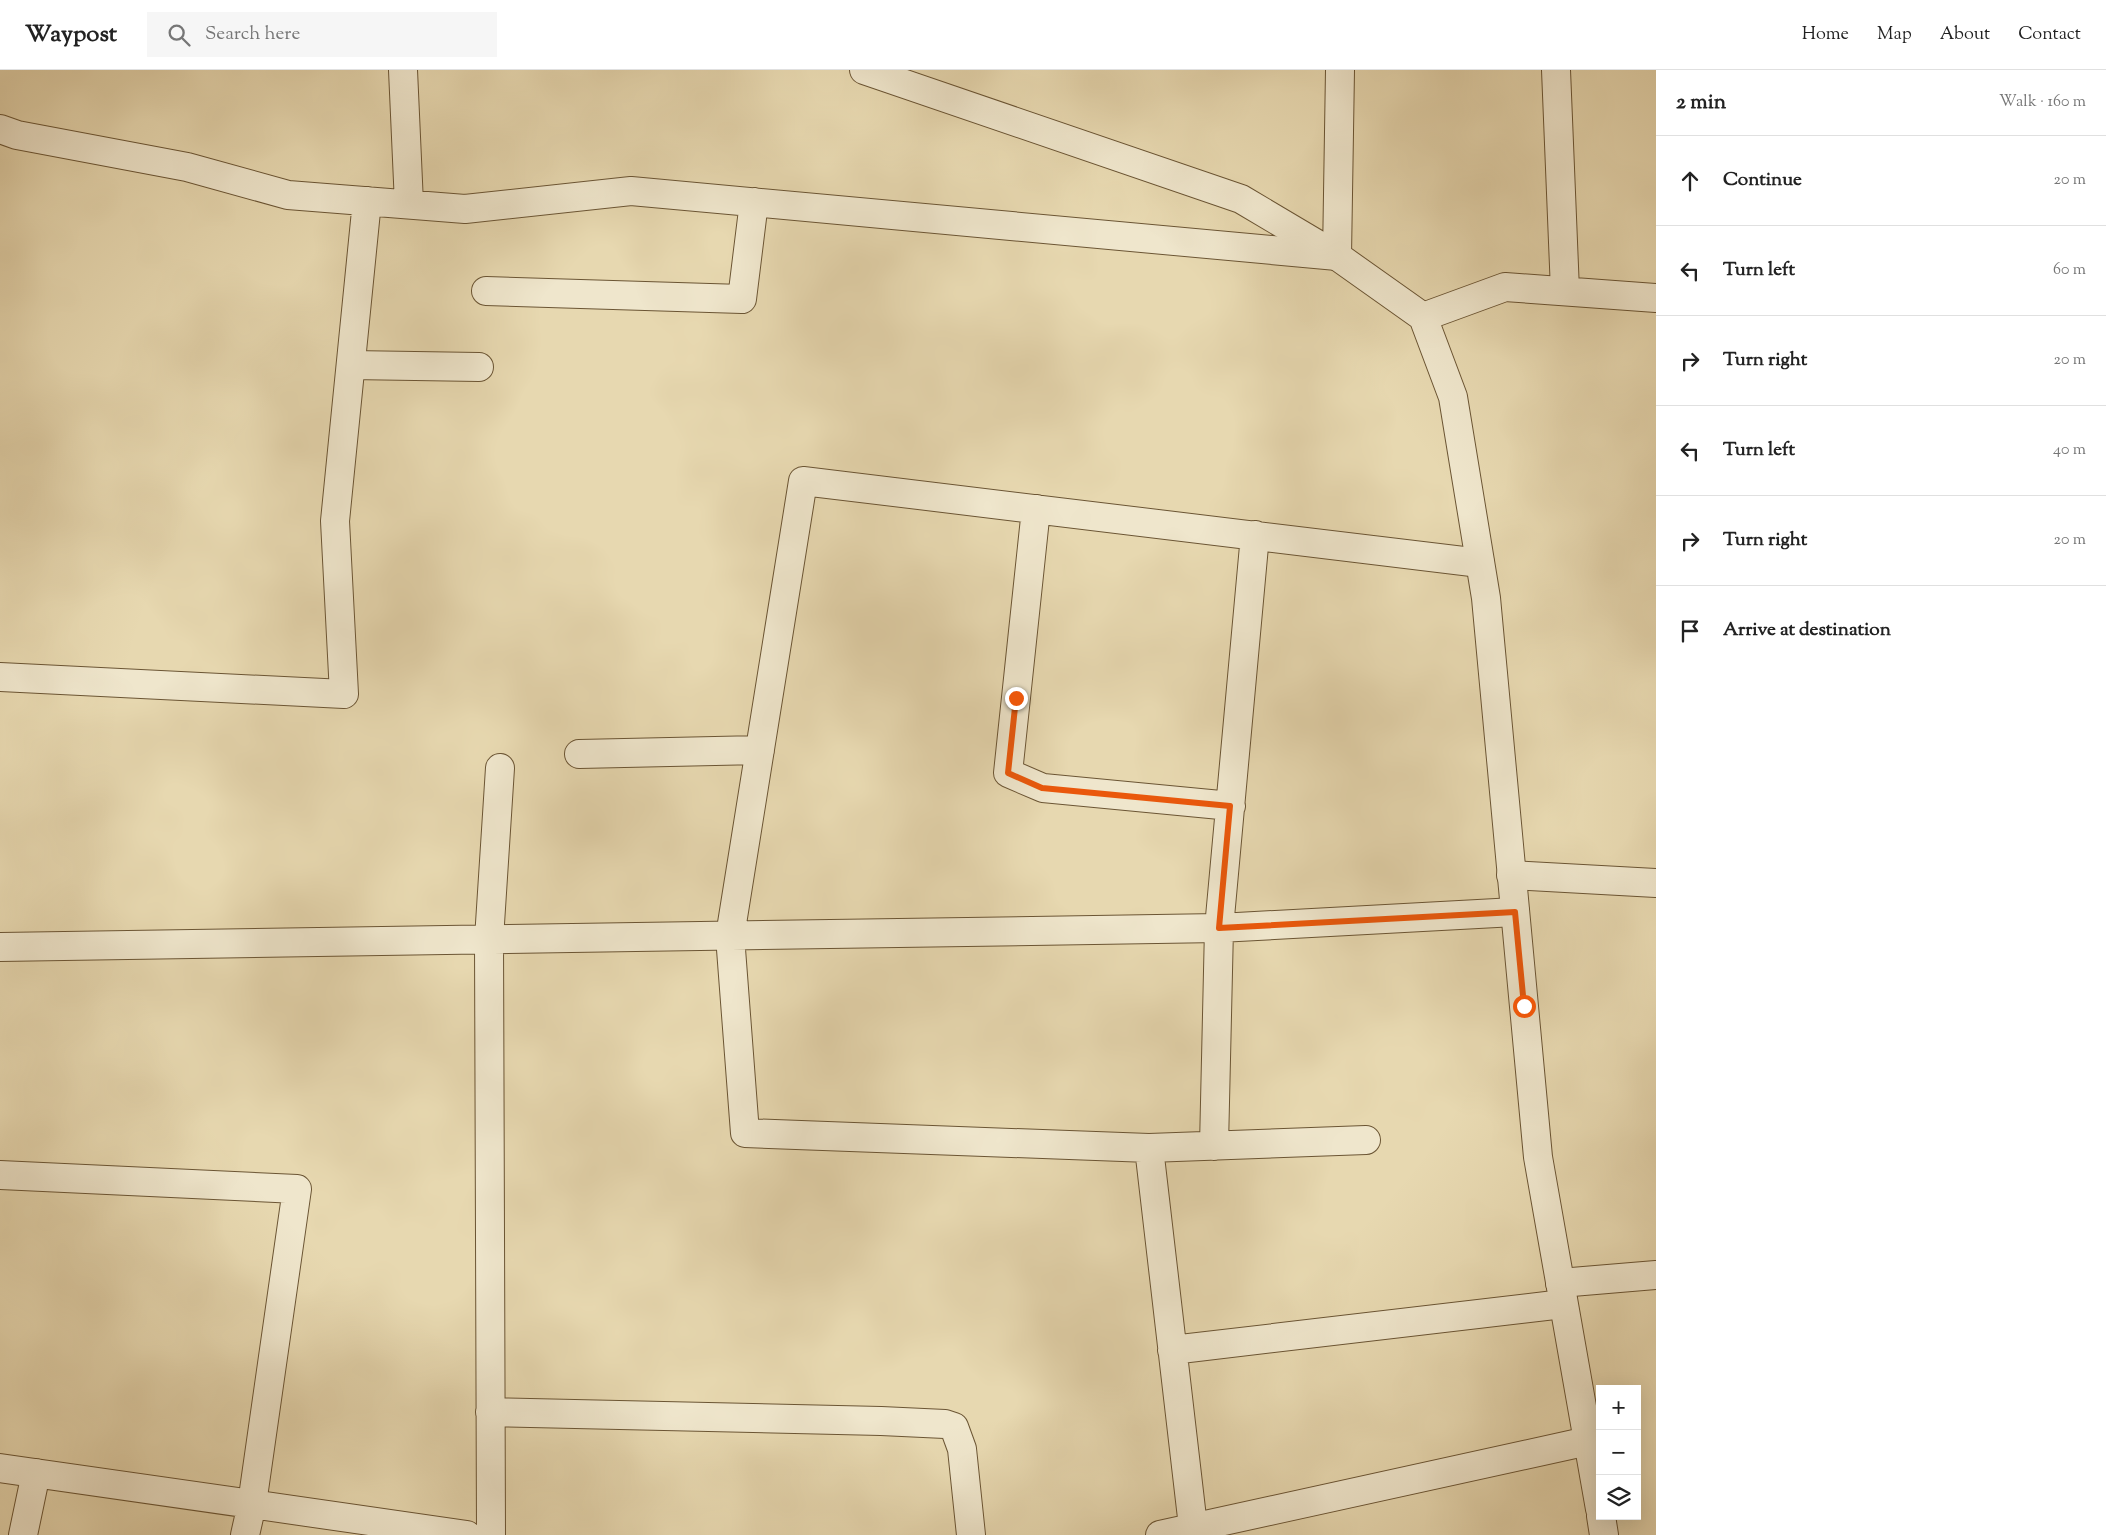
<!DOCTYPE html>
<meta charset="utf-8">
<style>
body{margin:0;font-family:"Sorts Mill Goudy",serif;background:#f6f6f6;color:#222}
.controls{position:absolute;right:15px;bottom:15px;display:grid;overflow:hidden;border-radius:0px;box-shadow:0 5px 20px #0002}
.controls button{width:45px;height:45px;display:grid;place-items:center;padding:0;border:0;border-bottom:1px solid #e0e0e0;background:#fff;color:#222;font:25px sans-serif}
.stop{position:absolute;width:15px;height:15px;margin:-11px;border:4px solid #ea580c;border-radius:50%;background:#fff}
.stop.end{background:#ea580c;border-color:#fff;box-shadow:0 1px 5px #0008}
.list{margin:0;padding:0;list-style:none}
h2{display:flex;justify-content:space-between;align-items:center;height:65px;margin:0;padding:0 20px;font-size:21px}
h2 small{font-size:16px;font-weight:400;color:#767676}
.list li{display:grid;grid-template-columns:32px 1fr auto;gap:15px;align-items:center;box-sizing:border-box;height:90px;padding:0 20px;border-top:1px solid #e0e0e0}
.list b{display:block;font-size:19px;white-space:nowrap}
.list em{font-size:16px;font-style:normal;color:#767676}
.icon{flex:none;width:28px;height:28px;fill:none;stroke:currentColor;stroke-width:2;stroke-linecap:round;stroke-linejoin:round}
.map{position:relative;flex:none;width:1656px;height:1465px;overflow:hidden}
header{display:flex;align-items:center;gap:30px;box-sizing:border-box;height:70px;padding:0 25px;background:#fff;border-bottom:1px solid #e0e0e0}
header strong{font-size:24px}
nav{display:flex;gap:28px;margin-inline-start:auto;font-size:18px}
.search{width:350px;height:45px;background:#f6f6f6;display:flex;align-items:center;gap:12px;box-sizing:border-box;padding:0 18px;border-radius:0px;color:#767676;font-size:19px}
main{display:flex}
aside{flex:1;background:#fff}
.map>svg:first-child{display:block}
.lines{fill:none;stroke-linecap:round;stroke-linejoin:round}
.minor-casing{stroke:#6b5534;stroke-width:30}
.tertiary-casing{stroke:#6b5534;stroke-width:30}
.minor{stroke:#efe6cc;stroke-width:28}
.tertiary{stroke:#efe6cc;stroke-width:28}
.route{stroke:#ea580c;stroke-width:6}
</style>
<header>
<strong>Waypost</strong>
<div class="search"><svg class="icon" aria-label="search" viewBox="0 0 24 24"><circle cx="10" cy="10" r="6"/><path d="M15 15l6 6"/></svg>Search here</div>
<nav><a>Home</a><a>Map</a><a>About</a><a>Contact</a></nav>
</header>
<main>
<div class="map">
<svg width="1656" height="1465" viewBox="0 0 1656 1465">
<rect width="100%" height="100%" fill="#e7d8b0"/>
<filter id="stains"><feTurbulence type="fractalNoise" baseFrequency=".004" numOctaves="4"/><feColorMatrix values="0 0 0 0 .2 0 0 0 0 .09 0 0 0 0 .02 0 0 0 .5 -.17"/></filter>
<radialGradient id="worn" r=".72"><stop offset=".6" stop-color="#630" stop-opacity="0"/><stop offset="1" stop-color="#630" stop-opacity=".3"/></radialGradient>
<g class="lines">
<g class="minor-casing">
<path id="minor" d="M 403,0 L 409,134
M 1556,0 L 1565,221
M 0,59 L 17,65 L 187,97 L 288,125 L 465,139 L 631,121 L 1337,186
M 486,221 L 742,229 L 754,132
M 1423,247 L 1505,217 L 1656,228
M 351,295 L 479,297
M 1036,439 L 1008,703 L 1043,718 L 1231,736
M 0,607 L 344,624 L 335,451 L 367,131
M 579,684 L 760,680
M 1511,805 L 1656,813
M 0,877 L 1219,858 L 1515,842
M 1214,1076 L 1219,858 L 1255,465
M 1149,1078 L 1366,1070
M 0,1105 L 297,1119 L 252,1434 L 245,1465
M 1560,1213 L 1656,1205
M 1172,1280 L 1563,1234
M 490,1342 L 881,1351 L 945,1354 L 954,1357 L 962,1379 L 971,1465
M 0,1398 L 467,1465
M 23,1465 L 36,1403
M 491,1465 L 489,869 L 500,698
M 1160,1465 L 1588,1371
M 1194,1465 L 1149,1078 L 745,1063 L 730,866 L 803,411 L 1480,493"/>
</g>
<g class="tertiary-casing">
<path id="tertiary" d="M 864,0 L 1241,129 L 1337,186 L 1423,247 L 1453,327 L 1486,528 L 1538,1087 L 1600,1439
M 1337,186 L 1340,0
M 1601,1446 L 1604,1465"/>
</g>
<use href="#minor" class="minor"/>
<use href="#tertiary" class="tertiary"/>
</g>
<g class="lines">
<path class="route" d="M 1016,628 L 1008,703 L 1042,718 L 1230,736 L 1219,858 L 1515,842 L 1524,936"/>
</g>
<rect width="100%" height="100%" filter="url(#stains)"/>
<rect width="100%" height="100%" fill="url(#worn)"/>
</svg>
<div class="controls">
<button>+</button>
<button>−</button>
<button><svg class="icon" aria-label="layers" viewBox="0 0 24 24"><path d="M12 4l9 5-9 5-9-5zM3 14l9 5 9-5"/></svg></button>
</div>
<div class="stop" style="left:1524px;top:936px"></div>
<div class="stop end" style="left:1016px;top:628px"></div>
</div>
<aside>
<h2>2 min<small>Walk · 160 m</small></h2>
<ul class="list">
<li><svg class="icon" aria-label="ahead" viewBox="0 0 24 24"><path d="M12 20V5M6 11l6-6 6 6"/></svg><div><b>Continue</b></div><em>20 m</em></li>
<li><svg class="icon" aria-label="left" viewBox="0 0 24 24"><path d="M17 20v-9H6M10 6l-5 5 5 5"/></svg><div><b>Turn left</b></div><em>60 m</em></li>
<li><svg class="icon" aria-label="right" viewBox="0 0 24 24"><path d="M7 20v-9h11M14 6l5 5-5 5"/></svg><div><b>Turn right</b></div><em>20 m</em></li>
<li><svg class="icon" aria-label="left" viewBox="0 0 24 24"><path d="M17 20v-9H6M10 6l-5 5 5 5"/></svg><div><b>Turn left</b></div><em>40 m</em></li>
<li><svg class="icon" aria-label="right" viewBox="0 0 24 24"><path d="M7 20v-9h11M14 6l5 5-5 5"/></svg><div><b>Turn right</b></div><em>20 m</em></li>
<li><svg class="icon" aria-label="arrive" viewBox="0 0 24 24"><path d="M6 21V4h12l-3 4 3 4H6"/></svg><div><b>Arrive at destination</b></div></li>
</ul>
</aside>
</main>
